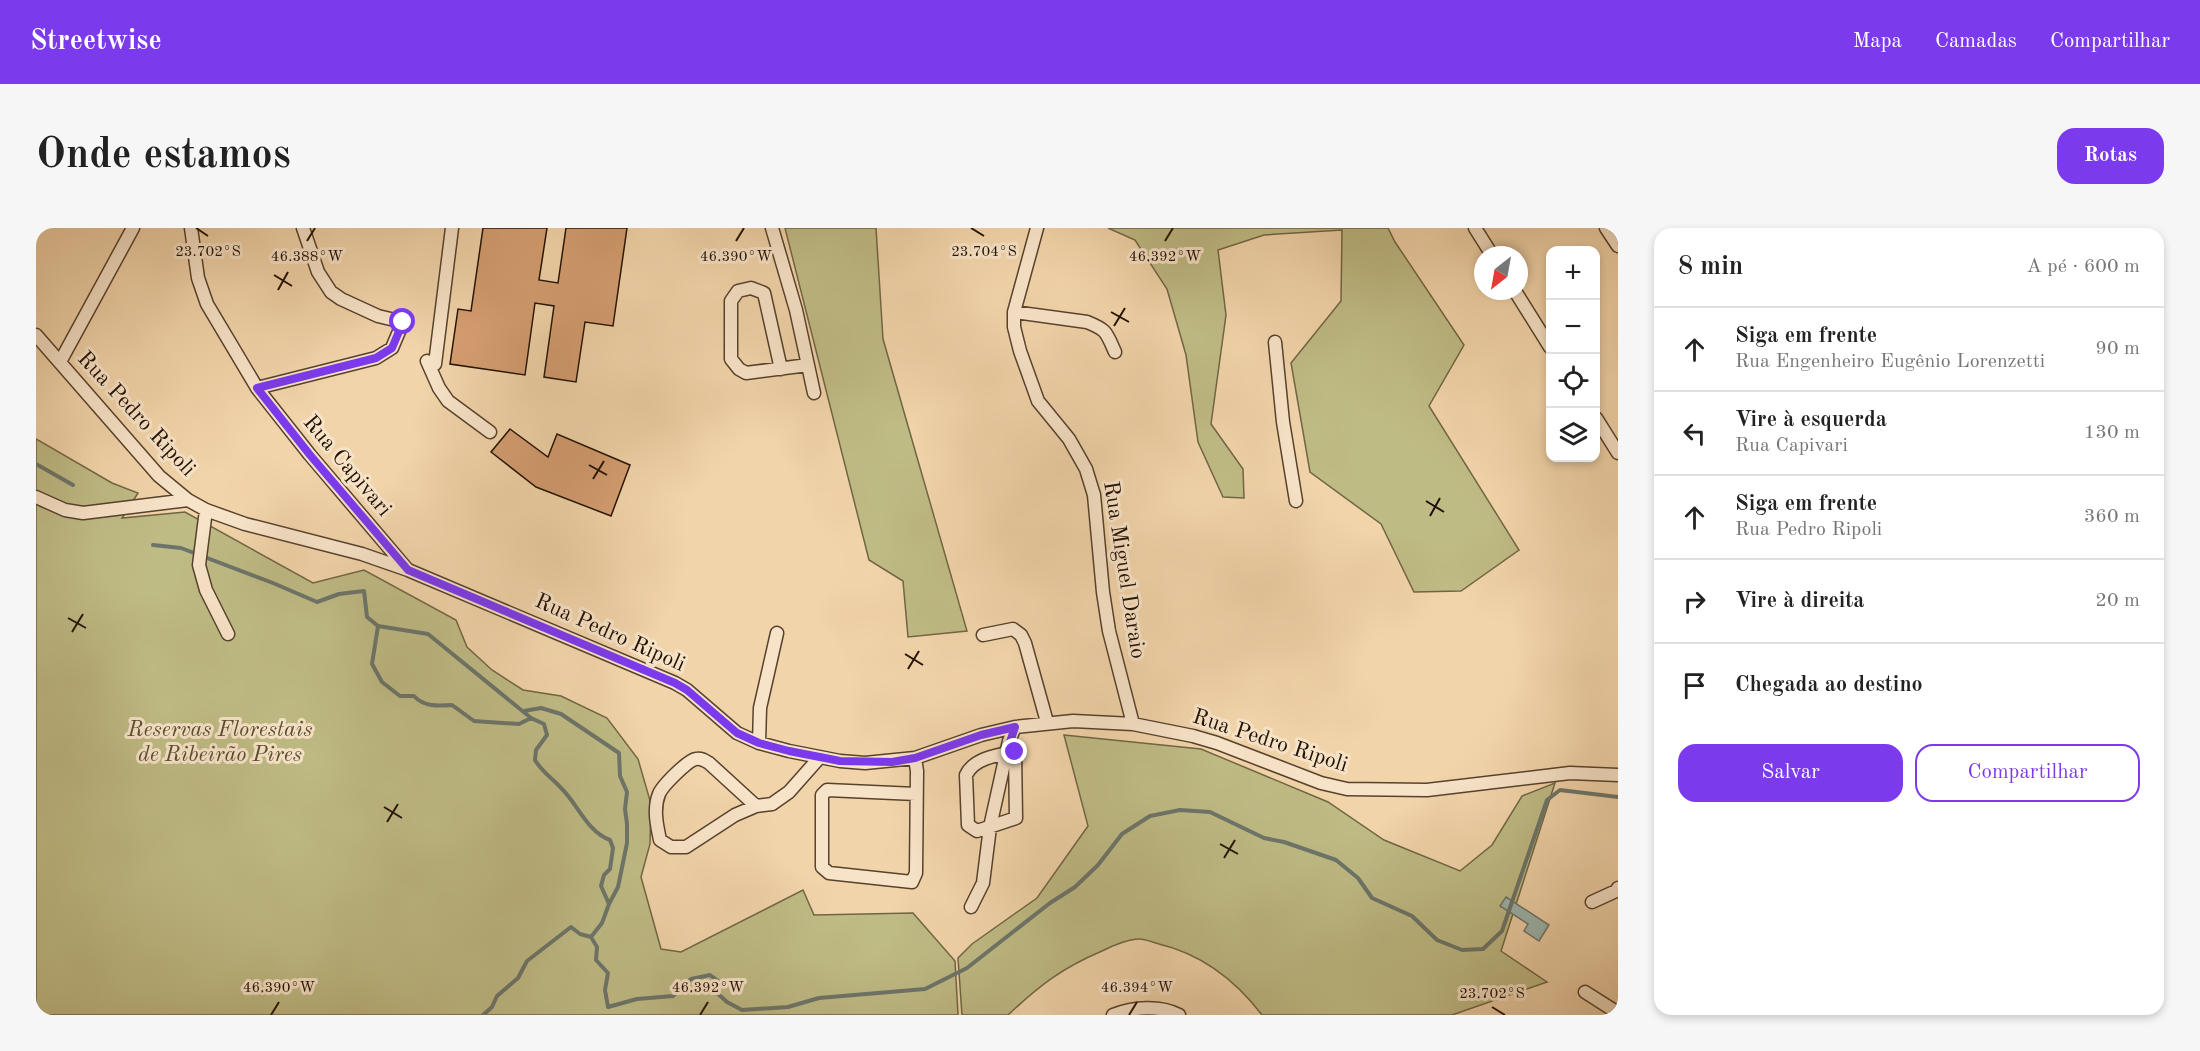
<!DOCTYPE html>
<html lang="pt">
<meta charset="utf-8">
<style>
body{margin:0;font-family:"Old Standard TT",serif;background:#f6f6f6;color:#222}
.controls{position:absolute;right:18px;top:18px;display:grid;overflow:hidden;border-radius:12px;box-shadow:0 3px 9px #0003}
.controls button{width:54px;height:54px;display:grid;place-items:center;padding:0;border:0;border-bottom:2px solid #e0e0e0;background:#fff;color:#222;font:30px sans-serif}
.compass{position:absolute;left:1438px;top:18px;width:54px;height:54px;border-radius:50%;background:#fff;box-shadow:0 3px 9px #0003;rotate:211deg}
.stop{position:absolute;width:18px;height:18px;margin:-14px;border:4px solid #7c3aed;border-radius:50%;background:#fff}
.stop.end{background:#7c3aed;border-color:#fff;box-shadow:0 2px 6px #0008}
.list{margin:0;padding:0;list-style:none}
h2{display:flex;justify-content:space-between;align-items:center;height:78px;margin:0;padding:0 24px;font-size:26px}
h2 small{font-size:20px;font-weight:400;color:#767676}
.list li{display:grid;grid-template-columns:39px 1fr auto;gap:18px;align-items:center;box-sizing:border-box;height:84px;padding:0 24px;border-top:2px solid #e0e0e0}
.list b{display:block;font-size:22px;white-space:nowrap}
.list p{margin:0;font-size:20px;white-space:nowrap;color:#767676}
.list em{font-size:20px;font-style:normal;color:#767676}
.actions{display:flex;gap:12px;padding:18px 24px}
.actions a{flex:1;padding:14px 0;border:2px solid #7c3aed;border-radius:18px;text-align:center;font-size:21px;color:#7c3aed}
.actions .main{background:#7c3aed;color:#fff}
.icon{flex:none;width:33px;height:33px;fill:none;stroke:currentColor;stroke-width:2;stroke-linecap:round;stroke-linejoin:round}
.map{position:relative;flex:none;width:1582px;height:787px;overflow:hidden;border-radius:18px}
header{display:flex;align-items:center;gap:36px;box-sizing:border-box;height:84px;padding:0 30px;background:#7c3aed;color:#fff}
header strong{font-size:28px}
nav{display:flex;gap:33px;margin-inline-start:auto;font-size:21px}
.intro{display:flex;align-items:center;justify-content:space-between;box-sizing:border-box;height:144px;padding:0 36px}
h1{margin:0;font-size:42px}
.button{padding:15px 27px;border-radius:18px;background:#7c3aed;color:#fff;font-size:21px;font-weight:700}
main{display:flex;gap:36px;padding:0 36px}
aside{flex:1;background:#fff;border-radius:18px;box-shadow:0 3px 9px #0003}
.map>svg:first-child{display:block}
.green{fill:#bfbb85;stroke:#716644;stroke-width:1.5}
.water{fill:#9cb7af;stroke:#6c756a;stroke-width:1.5}
.lines{fill:none;stroke-linecap:round;stroke-linejoin:round}
.stream{stroke:#6c756a;stroke-width:4}
.building{fill:#d49d70;stroke:#231203;stroke-width:1.5}
.minor-casing{stroke:#57422d;stroke-width:15}
.minor{stroke:#f7e3c8;stroke-width:12}
.route{stroke:#7c3aed;stroke-width:8}
.ticks{fill:none;stroke:#231203;stroke-width:2}
.labels{text-anchor:middle;dominant-baseline:central;stroke-width:6;stroke-linejoin:round;paint-order:stroke}
.street-label{font-size:22px;fill:#231203;stroke:#f7e3c8}
.park-label{font-size:22px;font-style:italic;fill:#5a4d30;stroke:#f7e3c8}
.ticks-label{font-size:15px;text-anchor:middle;fill:#231203;stroke:#f7e3c8;stroke-width:6;stroke-linejoin:round;paint-order:stroke}
</style>
<header>
<strong>Streetwise</strong>
<nav><a>Mapa</a><a>Camadas</a><a>Compartilhar</a></nav>
</header>
<div class="intro"><h1>Onde estamos</h1><a class="button">Rotas</a></div>
<main>
<div class="map">
<svg width="1582" height="787" viewBox="0 0 1582 787">
<rect width="100%" height="100%" fill="#f2d4aa"/>
<filter id="stains"><feTurbulence type="fractalNoise" baseFrequency=".00333" numOctaves="4"/><feColorMatrix values="0 0 0 0 .2 0 0 0 0 .09 0 0 0 0 .02 0 0 0 .5 -.17"/></filter>
<radialGradient id="worn" r=".72"><stop offset=".6" stop-color="#630" stop-opacity="0"/><stop offset="1" stop-color="#630" stop-opacity=".3"/></radialGradient>
<path class="green" d="M 749,0 L 840,0 L 847,111 L 931,403 L 872,409 L 867,353 L 833,332 Z
M 1072,0 L 1352,0 L 1359,14 L 1428,117 L 1393,178 L 1483,322 L 1425,363 L 1378,364 L 1345,296 L 1274,244 L 1255,135 L 1305,73 L 1306,2 L 1228,7 L 1182,22 L 1190,87 L 1175,196 L 1207,241 L 1208,270 L 1187,269 L 1162,214 L 1150,127 L 1131,61 L 1099,12 Z
M 0,211 L 76,255 L 102,265 L 86,290 L 149,284 L 277,355 L 328,342 L 420,392 L 431,419 L 456,442 L 487,462 L 525,468 L 571,490 L 602,531 L 615,576 L 614,616 L 605,649 L 625,721 L 645,724 L 767,662 L 778,687 L 877,685 L 919,733 L 922,787 L 0,787 Z
M 1028,507 L 1165,521 L 1292,574 L 1348,612 L 1424,643 L 1456,617 L 1486,568 L 1519,555 L 1465,723 L 1511,754 L 1416,787 L 1226,787 C 1200,753 1165,726 1123,716 C 1116,714 1107,710 1101,711 C 1090,712 1076,718 1066,723 C 1026,740 1004,757 972,787 L 926,787 L 922,730 L 936,716 L 1001,670 L 1052,598 Z"/>
<path class="water" d="M 1470,669 L 1513,697 L 1503,713 L 1488,703 L 1492,696 L 1464,678 Z"/>
<g class="lines">
<path class="stream" d="M 0,236 L 37,257
M 117,317 L 145,320 L 237,355 L 281,374 L 303,366 L 328,363 L 331,389 L 342,398 L 392,406 L 495,490 L 508,496 L 511,507 L 500,522 L 499,532 C 506,544 516,550 525,560 C 542,576 551,604 574,612 L 577,620 L 574,641 L 568,647 L 565,658 L 573,676 L 566,695 L 555,709 L 561,719 L 560,732 L 572,745 L 569,762 L 572,779 L 601,771 L 637,768 L 655,751 L 674,747 L 685,755 L 681,765 L 691,774 L 706,782 L 752,779 L 783,770 L 889,761 L 931,740 L 1014,675 L 1039,659 L 1062,637 L 1086,606 L 1114,588 L 1144,582 L 1174,584 L 1228,610 L 1248,614 L 1300,632 L 1322,650 L 1336,670 L 1376,688 L 1401,712 L 1426,722 L 1447,721 L 1466,703 L 1511,572 L 1524,562 L 1582,569
M 342,398 L 336,436 L 346,454 L 364,468 L 378,468 C 388,479 402,478 416,477 L 438,493 L 483,496 L 495,490
M 488,483 L 505,480 L 525,486 L 583,525 L 584,548 L 591,564 L 589,581 L 591,596 L 591,615 L 582,659 L 573,676
M 447,787 L 456,779 L 461,768 L 482,750 L 491,733 L 535,699 L 544,706 L 555,709"/>
</g>
<path class="building" d="M 447,0 L 511,0 L 503,52 L 522,55 L 530,0 L 591,0 L 577,98 L 549,94 L 540,154 L 508,149 L 518,78 L 499,75 L 489,147 L 414,136 L 422,81 L 435,83 Z
M 474,201 L 512,229 L 521,206 L 594,237 L 575,288 L 500,259 L 455,224 Z"/>
<g class="lines">
<g class="minor-casing">
<path id="minor" d="M 155,0 L 162,50 L 171,76 L 221,160 L 274,227 L 371,341
M 736,0 L 760,82 L 778,165
M 1001,0 L 978,84 L 978,99 L 984,123 L 1002,173 L 1033,211 L 1050,241 L 1058,267 L 1067,364 L 1073,403 L 1097,496
M 1439,0 L 1456,27
M 1570,0 L 1582,18
M 1479,63 L 1514,119
M 978,84 L 1051,94 C 1071,102 1070,104 1079,124
M 0,107 L 123,248 L 152,272 L 170,282 L 209,296 L 326,326 L 372,342 L 639,455 L 651,462 L 701,505 L 723,515 L 753,523 L 804,533 L 829,535 L 879,530 L 945,507 L 979,499 L 1037,493 L 1097,496 L 1157,508 L 1181,515 L 1285,555 L 1311,561 L 1391,562 L 1534,545 L 1582,547
M 1239,114 L 1247,194 L 1260,273
M 391,133 L 403,160 L 412,173 L 454,204
M 24,134 L 97,0
M 399,136 L 416,0
M 745,141 L 728,65 L 715,60 L 702,63 L 695,73 L 695,131 L 703,141 L 710,145 L 772,137
M 221,160 L 340,130 L 356,120 L 367,94 L 342,88 L 305,71 L 295,64 L 282,44 L 267,0
M 1560,190 L 1582,225
M 0,269 L 29,282 L 47,285 L 152,272
M 170,282 L 163,337 L 170,362 L 192,406
M 947,407 L 977,401 L 985,407 L 989,415 L 1011,494
M 723,515 L 724,480 L 741,405
M 979,524 L 980,590 L 941,603 L 932,597 L 930,547 C 938,530 961,527 979,524 Z
M 879,530 L 881,543 L 880,645 L 876,654 L 793,645 L 786,639 L 786,567 L 791,562 L 880,566
M 720,578 L 673,535 C 668,532 665,530 660,531 C 652,532 626,558 623,566 C 617,581 621,598 624,612 L 635,619 L 650,619 L 699,587 L 720,578 L 736,576 L 753,564 L 784,529
M 1556,674 L 1580,663 L 1582,660
M 935,679 L 947,655 L 954,599 L 973,513 L 979,499
M 1549,764 L 1582,785
M 1077,787 C 1097,779 1124,777 1143,787"/>
</g>
<use href="#minor" class="minor"/>
</g>
<g class="lines">
<path class="route" d="M 367,94 L 356,120 L 340,130 L 221,160 L 274,227 L 372,342 L 639,455 L 651,462 L 701,505 L 723,515 L 753,523 L 804,533 L 856,534 L 879,530 L 945,507 L 979,499 L 970,526 L 979,524"/>
</g>
<path class="ticks" d="M 160,0 L 172,8M 935,0 L 948,8M 271,13 L 279,0M 700,13 L 708,0M 1129,13 L 1137,0M 238,47 L 256,58M 242,62 L 252,44M 1075,84 L 1093,94M 1078,98 L 1089,80M 553,237 L 571,247M 557,251 L 568,233M 1390,273 L 1408,284M 1394,288 L 1404,270M 32,390 L 50,400M 36,404 L 47,386M 869,426 L 887,437M 872,441 L 883,423M 348,579 L 366,590M 351,594 L 362,576M 1184,616 L 1202,626M 1188,630 L 1199,612M 1456,779 L 1469,787M 235,787 L 243,774M 664,787 L 672,774M 1093,787 L 1101,774"/>
<g class="labels">
<g class="street-label">
<text transform="translate(100 186) rotate(47)">Rua Pedro Ripoli</text>
<text transform="translate(311 238) rotate(50)">Rua Capivari</text>
<text transform="translate(1088 342) rotate(81)">Rua Miguel Daraio</text>
<text transform="translate(574 405) rotate(24)">Rua Pedro Ripoli</text>
<text transform="translate(1234 513) rotate(18)">Rua Pedro Ripoli</text>
</g>
<g class="park-label">
<text x="184" y="502">Reservas Florestais<tspan x="184" dy="25">de Ribeirão Pires</tspan></text>
</g>
</g>
<g class="ticks-label">
<text x="172" y="28">23.702°S</text>
<text x="948" y="28">23.704°S</text>
<text x="271" y="33">46.388°W</text>
<text x="700" y="33">46.390°W</text>
<text x="1129" y="33">46.392°W</text>
<text x="243" y="764">46.390°W</text>
<text x="672" y="764">46.392°W</text>
<text x="1101" y="764">46.394°W</text>
<text x="1456" y="770">23.702°S</text>
</g>
<rect width="100%" height="100%" filter="url(#stains)"/>
<rect width="100%" height="100%" fill="url(#worn)"/>
</svg>
<div class="controls">
<button>+</button>
<button>−</button>
<button><svg class="icon" aria-label="locate" viewBox="0 0 24 24"><circle cx="12" cy="12" r="6"/><path d="M12 2v4M12 18v4M2 12h4M18 12h4"/></svg></button>
<button><svg class="icon" aria-label="layers" viewBox="0 0 24 24"><path d="M12 4l9 5-9 5-9-5zM3 14l9 5 9-5"/></svg></button>
</div>
<svg class="compass" viewBox="-18 -18 36 36"><path d="M0-13l5 13h-10z" fill="#e53935"/><path d="M0 13l5-13h-10z" fill="#767676"/></svg>
<div class="stop" style="left:367px;top:94px"></div>
<div class="stop end" style="left:979px;top:524px"></div>
</div>
<aside>
<h2>8 min<small>A pé · 600 m</small></h2>
<ul class="list">
<li><svg class="icon" aria-label="ahead" viewBox="0 0 24 24"><path d="M12 20V5M6 11l6-6 6 6"/></svg><div><b>Siga em frente</b><p>Rua Engenheiro Eugênio Lorenzetti</p></div><em>90 m</em></li>
<li><svg class="icon" aria-label="left" viewBox="0 0 24 24"><path d="M17 20v-9H6M10 6l-5 5 5 5"/></svg><div><b>Vire à esquerda</b><p>Rua Capivari</p></div><em>130 m</em></li>
<li><svg class="icon" aria-label="ahead" viewBox="0 0 24 24"><path d="M12 20V5M6 11l6-6 6 6"/></svg><div><b>Siga em frente</b><p>Rua Pedro Ripoli</p></div><em>360 m</em></li>
<li><svg class="icon" aria-label="right" viewBox="0 0 24 24"><path d="M7 20v-9h11M14 6l5 5-5 5"/></svg><div><b>Vire à direita</b></div><em>20 m</em></li>
<li><svg class="icon" aria-label="arrive" viewBox="0 0 24 24"><path d="M6 21V4h12l-3 4 3 4H6"/></svg><div><b>Chegada ao destino</b></div></li>
</ul>
<div class="actions"><a class="main">Salvar</a><a>Compartilhar</a></div>
</aside>
</main>
